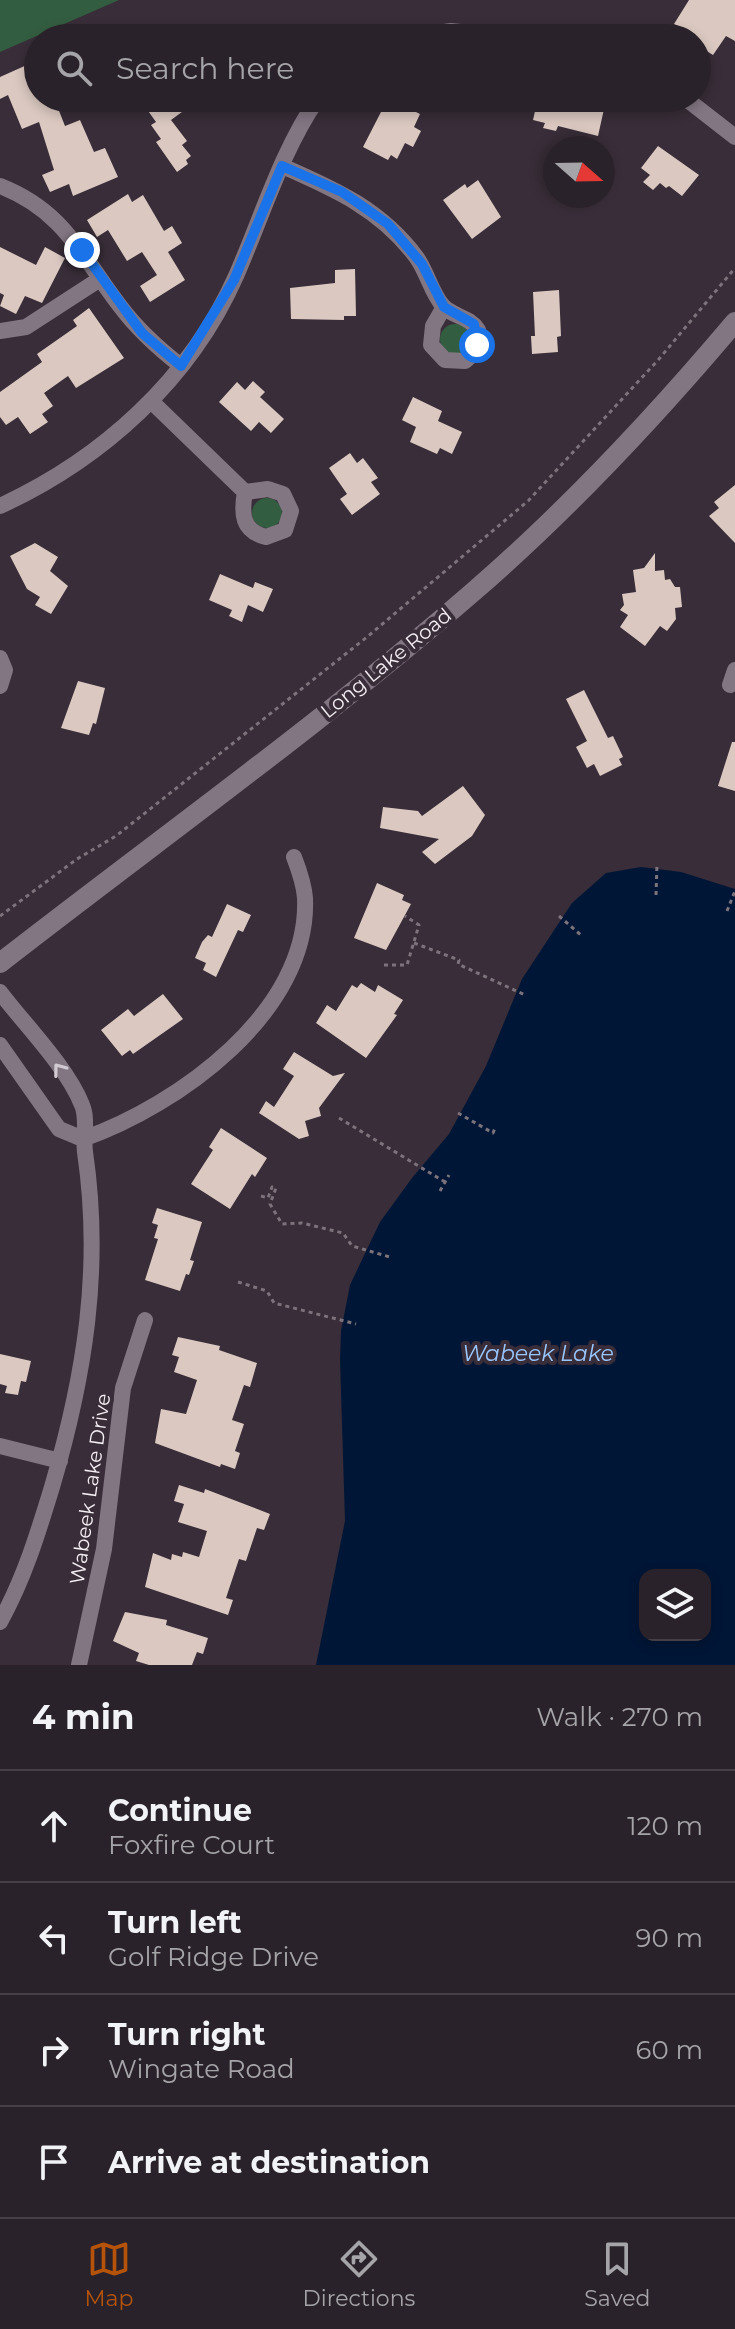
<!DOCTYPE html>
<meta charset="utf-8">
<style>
body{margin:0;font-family:Montserrat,sans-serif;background:#362f36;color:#f1f3f6}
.controls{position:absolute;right:24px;bottom:24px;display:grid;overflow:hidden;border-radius:16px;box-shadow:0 4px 12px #0003}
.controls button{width:72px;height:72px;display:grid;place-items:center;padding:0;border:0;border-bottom:2px solid #463f47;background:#2a222a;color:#f1f3f6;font:40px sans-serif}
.compass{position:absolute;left:543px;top:136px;width:72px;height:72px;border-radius:50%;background:#2a222a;box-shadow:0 4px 12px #0003;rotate:110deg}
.stop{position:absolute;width:24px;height:24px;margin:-18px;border:6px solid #1a73e8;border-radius:50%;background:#fff}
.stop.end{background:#1a73e8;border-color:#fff;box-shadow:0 2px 8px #0008}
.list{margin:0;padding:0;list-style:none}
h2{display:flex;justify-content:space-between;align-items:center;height:104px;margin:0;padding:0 32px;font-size:34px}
h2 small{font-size:26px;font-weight:400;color:#a5a4a8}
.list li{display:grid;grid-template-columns:52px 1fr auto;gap:24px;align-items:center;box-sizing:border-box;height:112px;padding:0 32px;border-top:2px solid #463f47}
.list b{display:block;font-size:30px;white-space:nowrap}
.list p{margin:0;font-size:26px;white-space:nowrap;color:#a5a4a8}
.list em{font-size:26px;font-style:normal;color:#a5a4a8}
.icon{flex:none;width:44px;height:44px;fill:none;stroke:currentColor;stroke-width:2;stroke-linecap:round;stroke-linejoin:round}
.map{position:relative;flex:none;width:735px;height:1665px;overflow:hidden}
.search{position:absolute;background:#2a222a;box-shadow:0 4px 12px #0003;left:24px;right:24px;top:24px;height:88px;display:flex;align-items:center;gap:20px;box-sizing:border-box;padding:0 28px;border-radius:44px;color:#a5a4a8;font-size:30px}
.sheet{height:552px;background:#2a222a}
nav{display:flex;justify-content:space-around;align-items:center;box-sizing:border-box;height:112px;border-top:2px solid #463f47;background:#2a222a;font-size:22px;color:#a5a4a8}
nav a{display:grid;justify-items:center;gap:4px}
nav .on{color:#b45309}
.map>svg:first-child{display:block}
.green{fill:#335d40}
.water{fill:#001636;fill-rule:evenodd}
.building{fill:#dbc9c1}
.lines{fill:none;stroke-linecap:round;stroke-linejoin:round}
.path{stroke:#7d737c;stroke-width:3;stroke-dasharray:4 4;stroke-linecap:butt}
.minor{stroke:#827682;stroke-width:16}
.secondary{stroke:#827682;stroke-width:20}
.oneway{stroke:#d2cad2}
.route{stroke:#1a73e8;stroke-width:10}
.labels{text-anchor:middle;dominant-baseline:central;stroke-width:8;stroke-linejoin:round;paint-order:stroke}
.street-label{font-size:20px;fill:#f5eef4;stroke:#382d38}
.water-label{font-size:22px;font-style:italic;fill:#9ac6ff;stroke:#382d38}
</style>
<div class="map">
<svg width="735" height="1665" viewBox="0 0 735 1665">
<rect width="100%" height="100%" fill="#382d38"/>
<path class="green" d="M 0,0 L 119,0 L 0,52 Z
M440 339a15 15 0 1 1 30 0a15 15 0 1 1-30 0Z
M252 513a15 15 0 1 1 30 0a15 15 0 1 1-30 0Z"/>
<path class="water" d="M 641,867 L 681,872 L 735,889 L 735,1665 L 316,1665 L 345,1521 L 340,1359 L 341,1331 L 350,1285 L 380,1222 L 412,1178 L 449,1134 L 486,1066 L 522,979 L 572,903 L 606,873 ZM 645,1575 L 705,1575 L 705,1635 L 645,1635 Z"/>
<path class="building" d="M 689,0 L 735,0 L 735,41 L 726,36 L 713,55 L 697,45 L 697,38 L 674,24 Z
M 29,64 L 34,74 L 38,72 L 38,98 L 54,98 L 65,126 L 80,120 L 94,152 L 105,148 L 118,177 L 73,196 L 69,184 L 50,192 L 42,175 L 54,170 L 39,122 L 22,129 L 8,95 L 0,99 L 0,77 Z
M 148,98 L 201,98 L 171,120 L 187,141 L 182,145 L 191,156 L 186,160 L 188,164 L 177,172 L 156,142 L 161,139 L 151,125 L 156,122 L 146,108 L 152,104 Z
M 538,98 L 558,98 L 604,109 L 598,136 L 558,126 L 556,131 L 543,128 L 545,123 L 533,120 Z
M 392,100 L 420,114 L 414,127 L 421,131 L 413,147 L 405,143 L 397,159 L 391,155 L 388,160 L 363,147 L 382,110 L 386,112 Z
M 658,146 L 699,175 L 682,196 L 669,186 L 666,188 L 660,183 L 653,190 L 643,182 L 650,175 L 641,168 Z
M 478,180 L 501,217 L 472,239 L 443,200 L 465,184 L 467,188 Z
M 128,194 L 132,202 L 143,195 L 164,231 L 172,226 L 182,243 L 168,252 L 185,280 L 150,302 L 140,286 L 157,275 L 142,252 L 127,261 L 108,230 L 97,237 L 87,220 Z
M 0,247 L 36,265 L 45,247 L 65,258 L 42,303 L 25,296 L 16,314 L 0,306 L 4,295 L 0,293 Z
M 355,269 L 356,316 L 344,316 L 344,320 L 291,319 L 290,288 L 335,283 L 335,270 Z
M 559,290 L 561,336 L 557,337 L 558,352 L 532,354 L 531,336 L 535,336 L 533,292 Z
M 89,308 L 124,358 L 76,388 L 68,376 L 44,393 L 53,406 L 42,414 L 48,422 L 30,434 L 18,417 L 6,425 L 0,417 L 0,392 L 42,362 L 37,354 L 77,326 L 73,320 Z
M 253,381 L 265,392 L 260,397 L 284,419 L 271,433 L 259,422 L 251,431 L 219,402 L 237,382 L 245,390 Z
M 413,397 L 442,411 L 438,421 L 462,432 L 452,454 L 440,448 L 437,454 L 410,442 L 416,427 L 402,420 Z
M 350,453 L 357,463 L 363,458 L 378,478 L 371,482 L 380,494 L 352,515 L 340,499 L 347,494 L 329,468 Z
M 735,485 L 735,543 L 709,516 L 719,508 L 714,502 Z
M 35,543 L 58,557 L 50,571 L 68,586 L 51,614 L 35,605 L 40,597 L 27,589 L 10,556 Z
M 655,553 L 655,571 L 664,570 L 665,580 L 670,579 L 675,587 L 680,587 L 682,607 L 675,608 L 676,619 L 667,631 L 660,626 L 645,646 L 620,627 L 628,615 L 620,610 L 624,605 L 622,594 L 636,592 L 633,570 L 644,568 Z
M 220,574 L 253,588 L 255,582 L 273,589 L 263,612 L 248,605 L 242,622 L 229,616 L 232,610 L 209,600 Z
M 78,681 L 105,688 L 96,724 L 93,723 L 89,735 L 61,728 Z
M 584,690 L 608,738 L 613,736 L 623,757 L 619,759 L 622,765 L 600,776 L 594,764 L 587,768 L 576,747 L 587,741 L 566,699 Z
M 732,742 L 735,742 L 735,791 L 718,786 Z
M 463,786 L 485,815 L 472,836 L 435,864 L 422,852 L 439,839 L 380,828 L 383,807 L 418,811 L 422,816 Z
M 377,883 L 404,895 L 402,900 L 411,904 L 386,950 L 354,938 Z
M 227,904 L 251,915 L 243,932 L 238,930 L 216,977 L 203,970 L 206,963 L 195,958 L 202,942 L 208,935 L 212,937 Z
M 361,983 L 375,992 L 378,985 L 403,1000 L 394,1014 L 397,1015 L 366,1058 L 316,1023 L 327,1005 L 336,1011 L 352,985 L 357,988 Z
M 163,994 L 183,1019 L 133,1054 L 130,1050 L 122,1056 L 101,1030 L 128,1009 L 134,1016 Z
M 294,1052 L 333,1076 L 345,1073 L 319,1108 L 321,1116 L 305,1121 L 309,1136 L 299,1139 L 259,1113 L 266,1101 L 274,1107 L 294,1076 L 283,1069 Z
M 221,1128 L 267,1158 L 255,1177 L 252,1174 L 230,1209 L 191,1184 L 213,1150 L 209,1147 Z
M 157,1208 L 202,1222 L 190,1260 L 194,1261 L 189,1275 L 186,1274 L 180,1291 L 145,1280 L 158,1239 L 154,1238 L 158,1225 L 152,1223 Z
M 178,1337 L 220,1346 L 219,1350 L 257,1363 L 250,1387 L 244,1385 L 232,1420 L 244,1424 L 235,1451 L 240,1453 L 235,1469 L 221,1464 L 220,1467 L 155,1443 L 161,1409 L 186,1414 L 197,1380 L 174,1372 L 179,1357 L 172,1355 Z
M 0,1354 L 31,1361 L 26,1382 L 21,1381 L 18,1395 L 5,1393 L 7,1386 L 0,1384 Z
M 179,1485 L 204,1493 L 205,1489 L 270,1514 L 264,1530 L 257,1528 L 246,1561 L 239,1559 L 226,1598 L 233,1600 L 228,1615 L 145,1587 L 153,1553 L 171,1560 L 172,1554 L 182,1557 L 183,1552 L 199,1557 L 207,1531 L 178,1522 L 184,1504 L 174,1501 Z
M 125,1612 L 167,1620 L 166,1625 L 208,1638 L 203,1654 L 197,1652 L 192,1665 L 149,1665 L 136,1661 L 139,1653 L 113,1641 Z"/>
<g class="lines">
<path class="path" d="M 656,895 L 657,863
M 727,911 L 735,891
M 0,916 L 77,859 L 116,836 L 367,637 L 528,501 L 659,359 L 735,268
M 559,916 L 582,936
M 414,943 L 459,960 L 458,964 L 525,995
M 384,965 L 407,965 L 419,925 L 405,916
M 458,1113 L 493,1133 L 495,1128
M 339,1118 L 445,1182
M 440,1191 L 449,1175
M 261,1196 L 268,1198 L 272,1187 L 276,1188 L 270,1204 L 282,1224 L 302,1223 L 343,1233 L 352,1246 L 390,1257
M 238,1282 L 267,1291 L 274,1303 L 356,1324"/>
<path class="minor" d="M 405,38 L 451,31 L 517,38
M 685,98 L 735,137
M 282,166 C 335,189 382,210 417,258 C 427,272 432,294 443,306 C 453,317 469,316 478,330 L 475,352 L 465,361 L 445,360 L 431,345 L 433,326 L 444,307
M 0,186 C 64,211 81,255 120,306 C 137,329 158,348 181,366
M 0,331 L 26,327 L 100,279
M 151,401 L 245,492 C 241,514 242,531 266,537 L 285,530 L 291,511 L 283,494 L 268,489 L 245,492
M 0,506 C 102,459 190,380 236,276 C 262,217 281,152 318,98
M 0,658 L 5,670 L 0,686
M 730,685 L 735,670
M 0,992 C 25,1025 67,1067 82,1105 C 88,1118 83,1138 85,1152 C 102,1268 85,1375 52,1487 C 38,1533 24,1579 0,1622
M 0,1045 L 59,1129 L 83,1139
M 83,1139 C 177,1106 310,1012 305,898 C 304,884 299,870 294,857
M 0,1446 L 60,1461
M 79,1665 L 104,1549 L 123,1388 L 145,1320"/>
<path class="secondary" d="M 0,963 C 158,840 322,723 473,592 C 568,510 654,418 735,322"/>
</g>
<defs><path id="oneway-chevron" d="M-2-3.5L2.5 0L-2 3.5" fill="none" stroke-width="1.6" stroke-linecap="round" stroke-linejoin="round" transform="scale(2)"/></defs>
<use class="oneway" href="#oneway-chevron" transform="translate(59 1069) rotate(-127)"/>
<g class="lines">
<path class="route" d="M 82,250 L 142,333 L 181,366 L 234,280 L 282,166 L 342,192 L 388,224 L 422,264 L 444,307 L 474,324 L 477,345"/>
</g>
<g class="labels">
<g class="street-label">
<text transform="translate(386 663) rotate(-39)">Long Lake Road</text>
<text transform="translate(90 1489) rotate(-82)">Wabeek Lake Drive</text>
</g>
<g class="water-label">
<text x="538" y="1353">Wabeek Lake</text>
</g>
</g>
</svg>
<div class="controls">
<button><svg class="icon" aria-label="layers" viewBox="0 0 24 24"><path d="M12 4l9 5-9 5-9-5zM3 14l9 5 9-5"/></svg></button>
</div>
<svg class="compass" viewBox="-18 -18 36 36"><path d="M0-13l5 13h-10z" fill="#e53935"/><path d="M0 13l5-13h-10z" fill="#a5a4a8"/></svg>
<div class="stop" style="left:477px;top:345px"></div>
<div class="stop end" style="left:82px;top:250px"></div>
<div class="search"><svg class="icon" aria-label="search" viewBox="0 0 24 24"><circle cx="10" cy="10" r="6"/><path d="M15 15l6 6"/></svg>Search here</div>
</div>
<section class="sheet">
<h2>4 min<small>Walk · 270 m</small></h2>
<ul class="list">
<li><svg class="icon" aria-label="ahead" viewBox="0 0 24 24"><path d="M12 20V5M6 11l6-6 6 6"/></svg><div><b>Continue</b><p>Foxfire Court</p></div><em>120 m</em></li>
<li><svg class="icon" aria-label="left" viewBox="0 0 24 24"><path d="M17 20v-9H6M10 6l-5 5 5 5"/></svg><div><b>Turn left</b><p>Golf Ridge Drive</p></div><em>90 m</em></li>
<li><svg class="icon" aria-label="right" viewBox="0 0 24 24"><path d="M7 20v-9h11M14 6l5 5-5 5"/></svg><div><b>Turn right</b><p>Wingate Road</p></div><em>60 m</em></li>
<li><svg class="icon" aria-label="arrive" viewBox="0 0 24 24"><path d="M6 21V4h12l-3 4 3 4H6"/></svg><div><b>Arrive at destination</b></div></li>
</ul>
</section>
<nav>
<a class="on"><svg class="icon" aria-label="map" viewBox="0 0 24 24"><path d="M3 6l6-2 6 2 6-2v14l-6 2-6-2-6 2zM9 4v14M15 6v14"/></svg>Map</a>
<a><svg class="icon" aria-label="directions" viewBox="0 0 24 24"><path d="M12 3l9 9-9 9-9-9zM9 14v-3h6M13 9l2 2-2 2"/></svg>Directions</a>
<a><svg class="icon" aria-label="saved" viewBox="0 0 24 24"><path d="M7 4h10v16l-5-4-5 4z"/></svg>Saved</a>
</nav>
